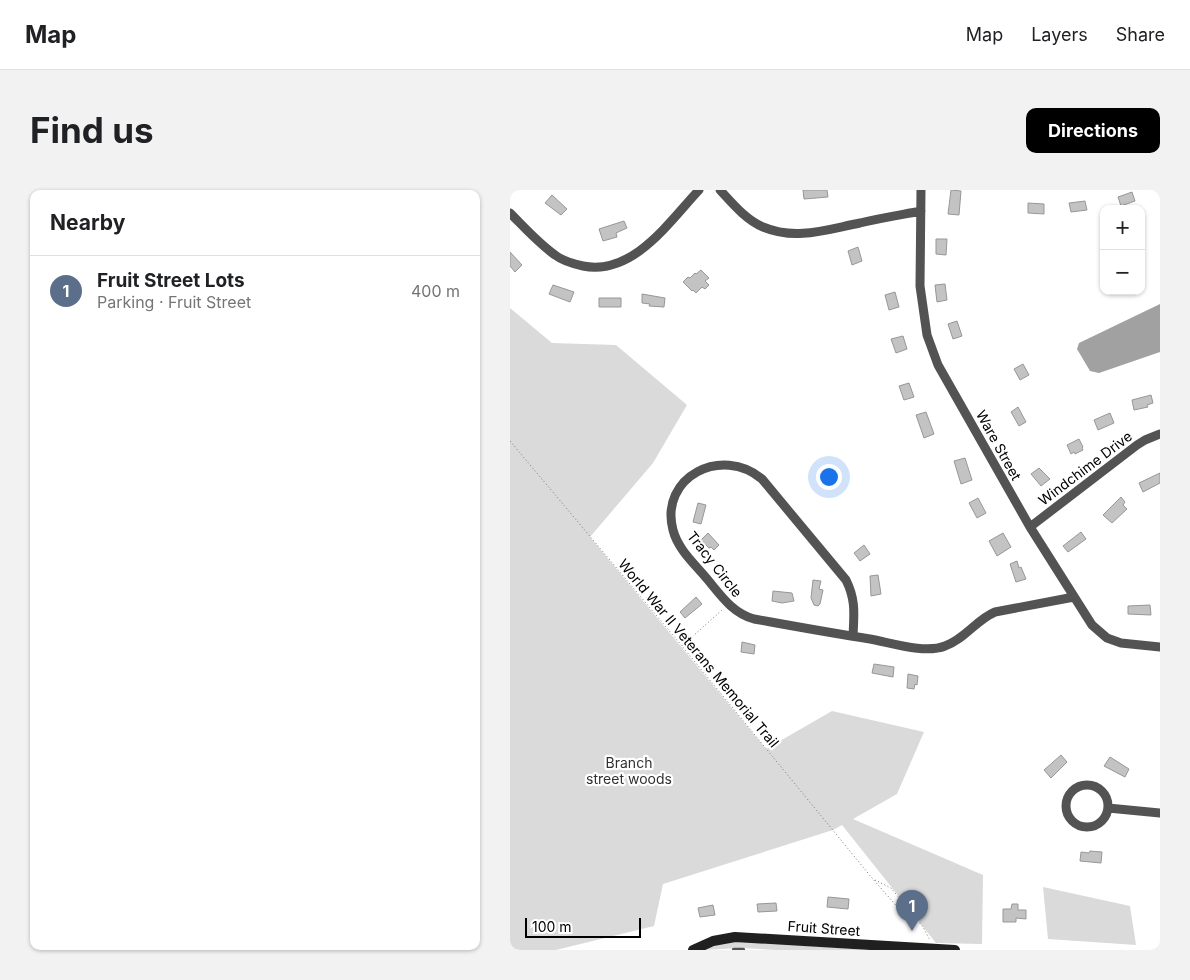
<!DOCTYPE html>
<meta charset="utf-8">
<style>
body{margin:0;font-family:Inter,sans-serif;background:#f2f2f2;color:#202124}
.controls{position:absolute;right:15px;top:15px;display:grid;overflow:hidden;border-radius:10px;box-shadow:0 1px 4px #0004}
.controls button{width:45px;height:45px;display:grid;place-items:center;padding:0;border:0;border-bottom:1px solid #e0e0e0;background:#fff;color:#202124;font:25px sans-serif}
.scale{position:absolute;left:15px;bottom:12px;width:116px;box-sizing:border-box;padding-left:5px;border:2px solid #000;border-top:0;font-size:14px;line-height:18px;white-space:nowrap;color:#000;-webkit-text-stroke:4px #fff;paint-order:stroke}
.you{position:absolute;left:318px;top:286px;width:18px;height:18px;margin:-12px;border:4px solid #fff;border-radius:50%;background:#1a73e8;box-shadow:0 0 0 8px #1a73e833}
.badge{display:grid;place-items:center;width:32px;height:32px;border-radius:50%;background:#000;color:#fff;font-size:16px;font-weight:700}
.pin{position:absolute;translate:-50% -41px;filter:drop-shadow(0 1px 2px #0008)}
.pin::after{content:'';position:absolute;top:26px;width:18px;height:15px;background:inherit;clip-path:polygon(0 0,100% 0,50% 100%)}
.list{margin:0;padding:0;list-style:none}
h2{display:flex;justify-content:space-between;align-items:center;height:65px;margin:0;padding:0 20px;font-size:21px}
h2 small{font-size:16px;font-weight:400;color:#757577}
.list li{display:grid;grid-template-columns:32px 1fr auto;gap:15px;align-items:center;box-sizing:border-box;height:70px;padding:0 20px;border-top:1px solid #e0e0e0}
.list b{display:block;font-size:19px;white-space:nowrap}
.list p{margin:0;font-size:16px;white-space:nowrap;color:#757577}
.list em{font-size:16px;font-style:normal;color:#757577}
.map{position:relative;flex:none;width:650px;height:760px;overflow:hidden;border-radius:10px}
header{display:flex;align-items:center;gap:30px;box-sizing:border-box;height:70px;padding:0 25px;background:#fff;border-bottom:1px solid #e0e0e0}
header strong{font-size:24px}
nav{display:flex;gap:28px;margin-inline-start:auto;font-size:18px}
.intro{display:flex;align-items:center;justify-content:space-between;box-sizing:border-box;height:120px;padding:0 30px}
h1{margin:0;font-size:35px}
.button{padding:12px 22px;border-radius:10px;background:#000;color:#fff;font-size:18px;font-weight:700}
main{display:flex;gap:30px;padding:0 30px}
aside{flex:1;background:#fff;border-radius:10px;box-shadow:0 1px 4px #0004}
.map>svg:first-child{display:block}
.green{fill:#dadada}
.water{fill:#a1a1a1}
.building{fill:#c3c3c3;stroke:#979797}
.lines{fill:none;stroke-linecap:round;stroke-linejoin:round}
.path{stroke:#757575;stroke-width:1;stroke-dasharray:1 2.5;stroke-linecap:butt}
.lane{stroke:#535353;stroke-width:4.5}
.street{stroke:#535353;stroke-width:9}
.secondary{stroke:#202020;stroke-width:10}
.labels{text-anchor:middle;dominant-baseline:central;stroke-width:4.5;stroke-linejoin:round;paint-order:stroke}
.street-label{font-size:14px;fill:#000;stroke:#fff}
.park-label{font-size:14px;fill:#313131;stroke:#fff}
</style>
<header>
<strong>Map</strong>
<nav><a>Map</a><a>Layers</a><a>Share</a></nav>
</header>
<div class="intro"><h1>Find us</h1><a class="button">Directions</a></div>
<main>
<aside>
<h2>Nearby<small></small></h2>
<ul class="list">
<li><span class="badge" style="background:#5c6f8a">1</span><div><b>Fruit Street Lots</b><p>Parking · Fruit Street</p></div><em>400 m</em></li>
</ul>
</aside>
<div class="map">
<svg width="650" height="760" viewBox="0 0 650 760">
<rect width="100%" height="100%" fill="#fff"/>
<path class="green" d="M 0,118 L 42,153 L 106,155 L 177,215 L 143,273 L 80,347 L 256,559 L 322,521 L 414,542 L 387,604 L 343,629 L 473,685 L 472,754 L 426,753 L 332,635 L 323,640 L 153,694 L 144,736 L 46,760 L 0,760 Z
M 533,697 L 620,716 L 626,755 L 538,749 Z
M 236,751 L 358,760 L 267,760 L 232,758 L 192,760 L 216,752 Z"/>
<path class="water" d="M 650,114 L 650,162 L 589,183 L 580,181 L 567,159 L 569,153 Z"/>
<path class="building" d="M 293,0 L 317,0 L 318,7 L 294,9 Z
M 441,0 L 451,1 L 449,25 L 438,24 Z
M 622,2 L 625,11 L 611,16 L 608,7 Z
M 42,5 L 57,19 L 51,25 L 35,13 Z
M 575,11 L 577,20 L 561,22 L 559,13 Z
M 518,13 L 534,14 L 534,24 L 518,23 Z
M 114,31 L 117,38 L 106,43 L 107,47 L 93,51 L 89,39 Z
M 426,49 L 437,49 L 436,65 L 426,64 Z
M 348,57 L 352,71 L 342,75 L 338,61 Z
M 0,62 L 12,75 L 5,82 L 0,76 Z
M 191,80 L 199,88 L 195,91 L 199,95 L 195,99 L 192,97 L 186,103 L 183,100 L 182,101 L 173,92 L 178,87 L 180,88 L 185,83 L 186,84 Z
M 435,94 L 437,110 L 427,112 L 425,95 Z
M 43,95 L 64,102 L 60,112 L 39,104 Z
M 385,102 L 389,117 L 379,120 L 375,105 Z
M 132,104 L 155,108 L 154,117 L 139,116 L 140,114 L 132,113 Z
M 89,108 L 111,108 L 111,117 L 89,117 Z
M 447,131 L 452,146 L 443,149 L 438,134 Z
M 393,146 L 397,159 L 386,163 L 381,149 Z
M 513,174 L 519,185 L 510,190 L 504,179 Z
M 399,193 L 404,207 L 394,210 L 389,196 Z
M 641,205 L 643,213 L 637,215 L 638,217 L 624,220 L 622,210 Z
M 508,217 L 516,232 L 509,236 L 501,222 Z
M 416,222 L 424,244 L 414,248 L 406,225 Z
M 600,223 L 604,233 L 588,240 L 584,230 Z
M 569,249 L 573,257 L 572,258 L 573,260 L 565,264 L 564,262 L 561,264 L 557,255 Z
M 455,268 L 462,290 L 451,294 L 444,271 Z
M 529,278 L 540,289 L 531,296 L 521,284 Z
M 650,283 L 650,293 L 633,302 L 629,293 Z
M 611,307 L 615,312 L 613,315 L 617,319 L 602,333 L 593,325 Z
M 468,308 L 476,323 L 467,328 L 459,313 Z
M 188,313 L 196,315 L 191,334 L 183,332 Z
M 571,342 L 576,349 L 558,362 L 553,356 Z
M 198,343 L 209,355 L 204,360 L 201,357 L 199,358 L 191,350 Z
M 493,343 L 501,357 L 487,366 L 479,351 Z
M 354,355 L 360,364 L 350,371 L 344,363 Z
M 507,371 L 509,378 L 511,377 L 516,389 L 506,392 L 500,374 Z
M 368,385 L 371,404 L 361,406 L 360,386 Z
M 303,390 L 311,391 L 309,399 L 313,400 L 310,414 L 308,416 L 304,415 L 301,408 Z
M 263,401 L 282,403 L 284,411 L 272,413 L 262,411 Z
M 186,407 L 192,414 L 175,428 L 170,422 Z
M 640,415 L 641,425 L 618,424 L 618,416 Z
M 232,452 L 245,455 L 244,464 L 231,462 Z
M 364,474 L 384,477 L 383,487 L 362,483 Z
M 398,484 L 408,486 L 407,495 L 405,494 L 404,499 L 397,498 Z
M 551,565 L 557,572 L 541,588 L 534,580 Z
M 600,567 L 619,579 L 615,587 L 594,576 Z
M 580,661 L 592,662 L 591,673 L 570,671 L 571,662 L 579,663 Z
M 318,707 L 339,709 L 338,719 L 317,717 Z
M 266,713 L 267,721 L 248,722 L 247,714 Z
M 502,714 L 508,714 L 508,720 L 516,720 L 516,729 L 506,728 L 506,732 L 493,732 L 493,719 L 501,719 Z
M 203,715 L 205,725 L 190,727 L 188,718 Z"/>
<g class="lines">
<path class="path" d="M 0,251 L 172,456 L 362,688 L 391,721
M 172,456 L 212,420
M 365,690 L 381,698 L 413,737 L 420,750"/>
<path class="lane" d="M 224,760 L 233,760"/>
<path class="street" d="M 210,0 C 222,13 236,30 253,37 C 286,51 318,39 350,33 C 370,28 390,25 411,21
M 411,0 L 410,96 L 417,145 L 428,175 L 520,337 L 582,435 L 597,448 L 611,453 L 650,457
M 0,23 C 14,37 28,53 45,65 C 53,71 63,74 73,76 C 123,86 159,32 189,0
M 520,337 L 627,255 L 635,250 L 650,244
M 343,446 C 344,424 346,410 336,390 L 252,289 C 212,255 149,287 163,340 C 168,360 186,375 198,390 C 212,407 223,423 244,429 C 283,436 321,443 360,449 C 382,453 415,464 435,456 C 455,449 466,430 485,422 L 564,407
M556 616a21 21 0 1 1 42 0a21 21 0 1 1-42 0Z
M 598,618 L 650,623"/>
<path class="secondary" d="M 183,760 L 203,751 L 225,747 L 445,760"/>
</g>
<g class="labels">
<g class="street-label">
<text transform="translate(489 255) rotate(61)">Ware Street</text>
<text transform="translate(575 278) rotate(-37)">Windchime Drive</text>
<text transform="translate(205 374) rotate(52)">Tracy Circle</text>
<text transform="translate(189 463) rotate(50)">World War II Veterans Memorial Trail</text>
<text transform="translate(314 738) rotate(4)">Fruit Street</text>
</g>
<g class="park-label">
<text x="119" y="572">Branch<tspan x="119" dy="16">street woods</tspan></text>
</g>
</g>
</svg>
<div class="controls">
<button>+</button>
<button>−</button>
</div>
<div class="scale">100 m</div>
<div class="you"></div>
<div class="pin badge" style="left:402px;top:741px;background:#5c6f8a">1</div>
</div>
</main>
